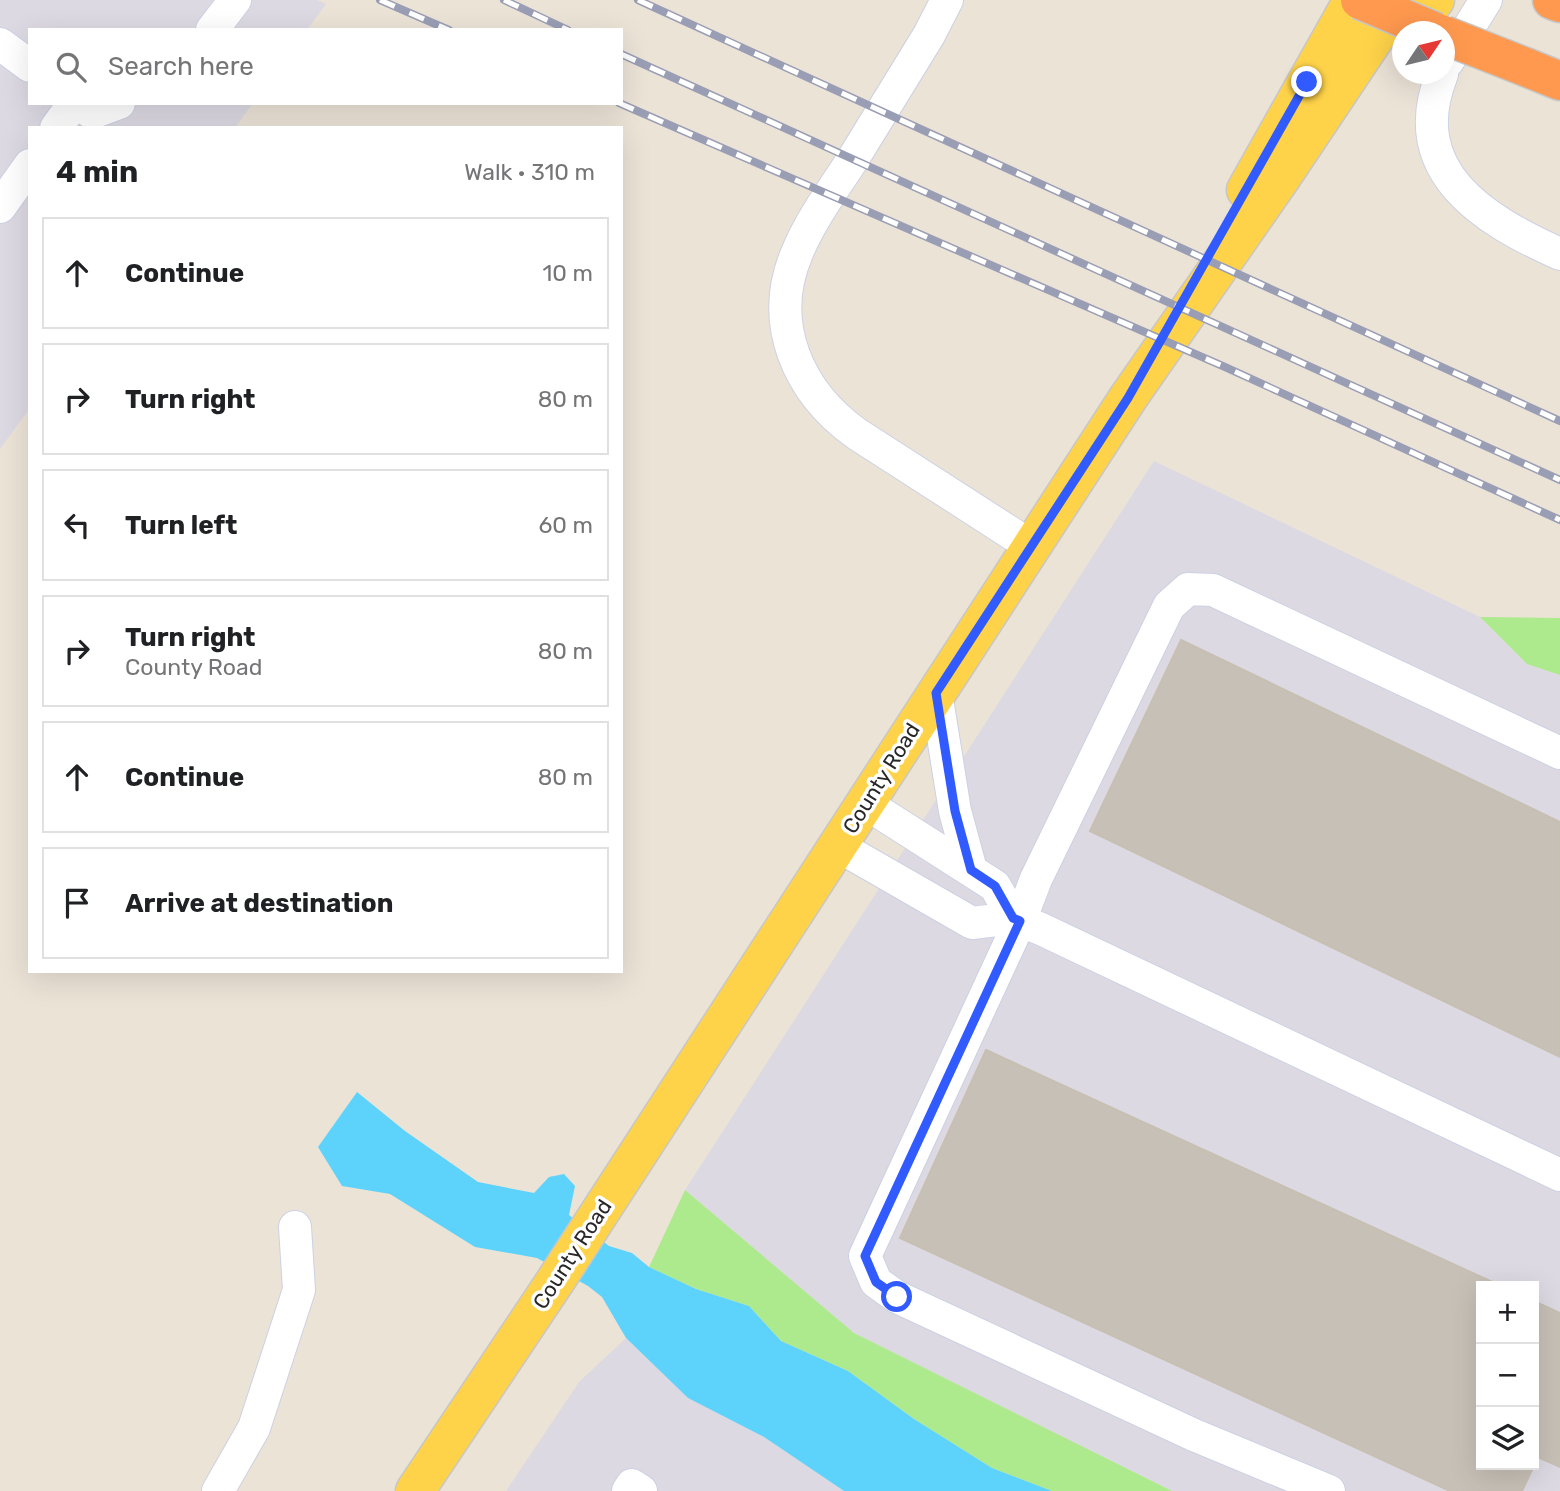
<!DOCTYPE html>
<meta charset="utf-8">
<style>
body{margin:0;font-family:Rubik,sans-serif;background:#f6f6f6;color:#202124}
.controls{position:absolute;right:21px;bottom:21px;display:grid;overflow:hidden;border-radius:0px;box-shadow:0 7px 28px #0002}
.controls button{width:63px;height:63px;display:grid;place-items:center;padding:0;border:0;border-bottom:2px solid #e0e0e0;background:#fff;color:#202124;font:35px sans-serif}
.compass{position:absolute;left:1392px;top:21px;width:63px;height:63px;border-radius:50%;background:#fff;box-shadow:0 7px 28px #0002;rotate:55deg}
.stop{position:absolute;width:21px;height:21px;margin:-16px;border:5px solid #315aff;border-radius:50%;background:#fff}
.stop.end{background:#315aff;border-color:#fff;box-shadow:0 2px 7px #0008}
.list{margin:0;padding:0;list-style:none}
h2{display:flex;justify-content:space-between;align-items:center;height:91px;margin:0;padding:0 28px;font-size:30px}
h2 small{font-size:23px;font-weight:400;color:#757577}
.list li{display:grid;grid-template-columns:46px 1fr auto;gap:21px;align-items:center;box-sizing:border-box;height:112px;margin:0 14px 14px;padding:0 14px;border:2px solid #e0e0e0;border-radius:0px}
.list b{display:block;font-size:26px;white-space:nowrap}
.list p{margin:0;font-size:23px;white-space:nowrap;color:#757577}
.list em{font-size:23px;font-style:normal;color:#757577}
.icon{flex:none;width:38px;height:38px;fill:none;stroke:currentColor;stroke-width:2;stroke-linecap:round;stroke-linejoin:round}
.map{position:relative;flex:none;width:1560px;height:1491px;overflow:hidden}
.search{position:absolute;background:#fff;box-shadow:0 7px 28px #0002;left:28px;top:28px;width:595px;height:77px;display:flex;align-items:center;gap:18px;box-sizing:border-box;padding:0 24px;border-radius:0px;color:#757577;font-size:26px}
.panel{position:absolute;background:#fff;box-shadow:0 7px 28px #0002;left:28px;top:126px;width:595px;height:847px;border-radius:0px}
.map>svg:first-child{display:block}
.industrial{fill:#dcd9e3;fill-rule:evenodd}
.green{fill:#adea8d}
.water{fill:#5dd3fc}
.building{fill:#c7c0b7;stroke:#c7bfb1;stroke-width:2}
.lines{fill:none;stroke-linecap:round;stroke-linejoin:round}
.minor-casing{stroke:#ccd1e3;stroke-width:34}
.major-casing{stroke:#c7c7c7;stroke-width:41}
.highway-casing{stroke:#c7c7c7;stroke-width:41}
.minor{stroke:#fff;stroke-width:32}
.major{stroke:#ffd349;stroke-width:38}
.highway{stroke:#ff994f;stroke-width:38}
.rail-casing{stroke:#9a9eb5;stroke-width:8}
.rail{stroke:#fff;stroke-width:5;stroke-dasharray:16;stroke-linecap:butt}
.highway-bridge-casing{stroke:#c7c7c7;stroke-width:41;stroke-linecap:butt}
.highway-bridge{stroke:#ff994f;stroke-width:38}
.route{stroke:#315aff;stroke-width:9}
.labels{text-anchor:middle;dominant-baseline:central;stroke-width:7;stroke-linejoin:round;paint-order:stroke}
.street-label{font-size:21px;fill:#282828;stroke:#fff}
</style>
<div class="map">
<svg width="1560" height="1491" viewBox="0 0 1560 1491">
<rect width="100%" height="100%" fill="#ece3d7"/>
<path class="industrial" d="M 0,0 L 317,0 L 326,4 L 307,30 L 30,30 L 30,103 L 253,103 L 235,128 L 30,128 L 30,408 L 0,449 Z
M 1154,461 L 1480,617 L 1527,664 L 1560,675 L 1560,1491 L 1172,1491 L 854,1333 L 685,1190 ZM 1481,1286 L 1534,1286 L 1534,1465 L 1481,1465 Z
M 626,1338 L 688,1398 L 764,1437 L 844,1491 L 506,1491 L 579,1382 Z"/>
<path class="green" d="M 1480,617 L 1560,618 L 1560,675 L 1527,664 Z
M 685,1190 L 854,1333 L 1172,1491 L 1052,1491 L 992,1468 L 914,1419 L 848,1371 L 781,1341 L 749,1306 L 696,1289 L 649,1267 Z"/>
<path class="water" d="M 357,1092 L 405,1131 L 478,1182 L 534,1193 L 549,1177 L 564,1174 L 575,1186 L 569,1215 L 609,1246 L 632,1253 L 649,1267 L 696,1289 L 749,1306 L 781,1341 L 848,1371 L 914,1419 L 992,1468 L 1052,1491 L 844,1491 L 764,1437 L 688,1398 L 626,1338 L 602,1297 L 588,1286 L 537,1258 L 475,1247 L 390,1194 L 342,1186 L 318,1147 Z"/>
<path class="building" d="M 1181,640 L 1560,822 L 1560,1057 L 1090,831 Z
M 986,1050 L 1501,1286 L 1481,1286 L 1481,1465 L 1534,1465 L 1534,1301 L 1560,1313 L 1560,1467 L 1538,1457 L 1522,1491 L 1450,1491 L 900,1238 Z"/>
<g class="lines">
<g class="minor-casing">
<path id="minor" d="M 947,0 L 929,35 C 903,77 877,119 851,162 C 832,191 810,221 797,253 C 767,323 798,392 857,434 L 1031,546
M 212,30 L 235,0
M 0,44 L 30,66
M 1448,61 L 1486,0
M 1442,74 C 1403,172 1484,220 1560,254
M 79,103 L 92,113 L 119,103
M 56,128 L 74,103
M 0,207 L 30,165
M 936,693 L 955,811 L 971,870
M 865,803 L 995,886 L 1013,918
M 838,846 L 972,923 L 1013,918 L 1041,929 L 1560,1175
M 218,1491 L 254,1428 L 299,1290 L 295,1227
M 628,1491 L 632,1485 L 641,1491
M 1329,1491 L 1194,1435 L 897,1297 L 876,1282 L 865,1256 L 1020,921 L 1036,879 L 1169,606 L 1188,589 L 1213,590 L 1560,753"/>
</g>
<g class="major-casing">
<path id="major" d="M 1410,32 L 1435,0
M 1246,190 L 1353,0
M 415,1491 L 556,1280 L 1128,398 L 1281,178 L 1400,0"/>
</g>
<g class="highway-casing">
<path id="highway" d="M 1552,0 L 1560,3
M 1528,68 L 1560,81"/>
</g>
<use href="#minor" class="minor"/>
<use href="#major" class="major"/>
<use href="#highway" class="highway"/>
<g class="rail-casing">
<path id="rail" d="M 380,0 L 449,30
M 504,0 L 568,30
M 638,0 L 1560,421
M 621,54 L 1560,480
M 619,103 L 1225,367 L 1560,520"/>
</g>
<use href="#rail" class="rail"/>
<g class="highway-bridge-casing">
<path id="highway-bridge" d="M 1360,0 L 1436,32
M 1444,35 L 1528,68"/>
</g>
<use href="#highway-bridge" class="highway-bridge"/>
</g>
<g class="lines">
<path class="route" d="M 897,1297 L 876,1282 L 865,1256 L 1020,921 L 1013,918 L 995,886 L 971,870 L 955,811 L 936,693 L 1128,398 L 1307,82"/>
</g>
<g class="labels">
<g class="street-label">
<text transform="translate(881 778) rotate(-58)">County Road</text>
<text transform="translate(572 1254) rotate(-57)">County Road</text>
</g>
</g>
</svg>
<div class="controls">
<button>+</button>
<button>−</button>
<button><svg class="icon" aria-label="layers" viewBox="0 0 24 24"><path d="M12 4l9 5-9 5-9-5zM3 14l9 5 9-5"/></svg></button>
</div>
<svg class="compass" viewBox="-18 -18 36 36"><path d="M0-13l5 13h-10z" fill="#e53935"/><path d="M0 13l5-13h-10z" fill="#757577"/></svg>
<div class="stop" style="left:897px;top:1297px"></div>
<div class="stop end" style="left:1307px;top:82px"></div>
<div class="search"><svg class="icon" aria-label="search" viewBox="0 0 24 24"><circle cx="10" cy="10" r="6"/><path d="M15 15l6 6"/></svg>Search here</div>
<section class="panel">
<h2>4 min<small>Walk · 310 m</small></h2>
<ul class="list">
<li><svg class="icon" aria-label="ahead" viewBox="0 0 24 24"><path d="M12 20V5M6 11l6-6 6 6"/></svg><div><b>Continue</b></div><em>10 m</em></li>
<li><svg class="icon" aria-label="right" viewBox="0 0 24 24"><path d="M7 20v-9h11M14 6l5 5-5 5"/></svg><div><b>Turn right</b></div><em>80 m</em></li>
<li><svg class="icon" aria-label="left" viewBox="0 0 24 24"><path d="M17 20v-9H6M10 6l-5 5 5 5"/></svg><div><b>Turn left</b></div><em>60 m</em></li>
<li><svg class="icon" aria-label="right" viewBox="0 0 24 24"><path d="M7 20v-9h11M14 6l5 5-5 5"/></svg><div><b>Turn right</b><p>County Road</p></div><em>80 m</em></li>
<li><svg class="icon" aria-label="ahead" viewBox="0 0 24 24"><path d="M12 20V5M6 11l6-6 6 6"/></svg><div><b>Continue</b></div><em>80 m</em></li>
<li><svg class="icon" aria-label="arrive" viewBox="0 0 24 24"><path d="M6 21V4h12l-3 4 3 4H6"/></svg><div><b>Arrive at destination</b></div></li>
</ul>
</section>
</div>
